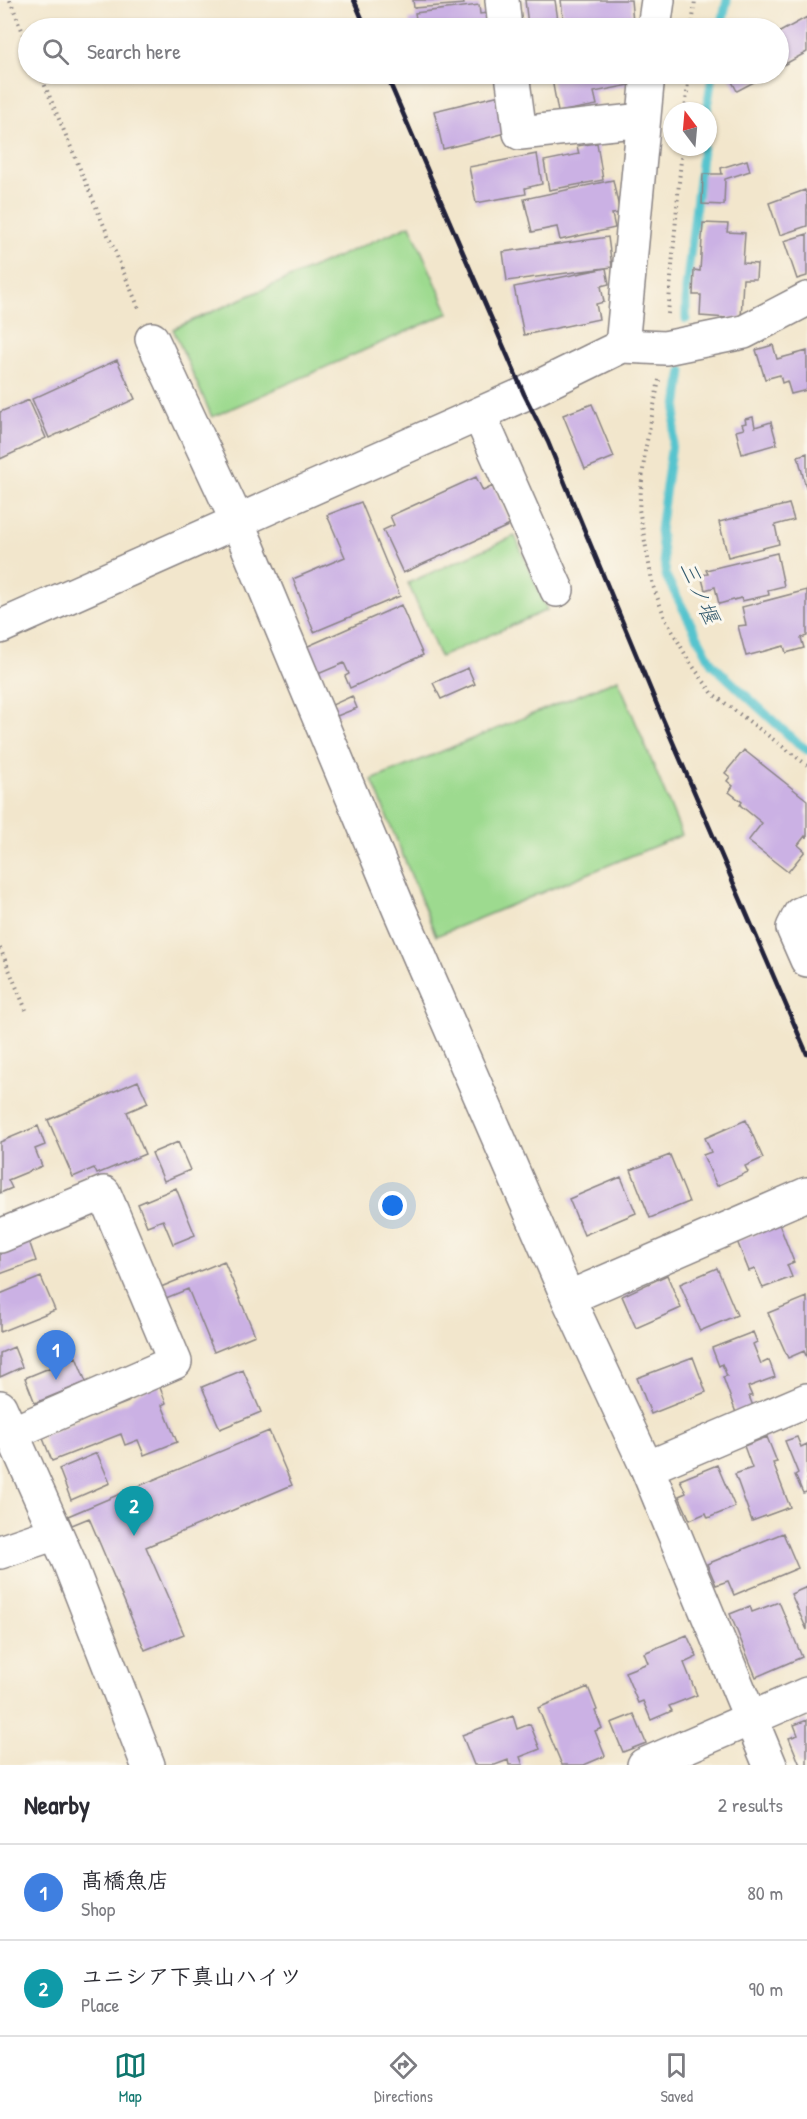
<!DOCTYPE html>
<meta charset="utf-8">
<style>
body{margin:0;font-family:"Patrick Hand","Klee One",sans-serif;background:#f7f7f7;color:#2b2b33}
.compass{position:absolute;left:663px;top:102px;width:54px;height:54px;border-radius:50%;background:#fff;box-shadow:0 2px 4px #0004;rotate:344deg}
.you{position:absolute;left:393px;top:1206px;width:21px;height:21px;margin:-15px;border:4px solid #fff;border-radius:50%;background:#1a73e8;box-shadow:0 0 0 9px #1a73e833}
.badge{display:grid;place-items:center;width:39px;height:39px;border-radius:50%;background:#0f766e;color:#fff;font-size:20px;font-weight:700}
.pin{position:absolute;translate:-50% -50px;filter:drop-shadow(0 2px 3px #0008)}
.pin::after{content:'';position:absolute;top:32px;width:21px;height:18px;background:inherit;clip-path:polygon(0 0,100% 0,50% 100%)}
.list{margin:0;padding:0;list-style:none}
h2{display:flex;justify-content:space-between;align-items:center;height:78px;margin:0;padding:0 24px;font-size:26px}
h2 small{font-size:20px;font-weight:400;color:#7c7c81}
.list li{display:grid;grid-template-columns:39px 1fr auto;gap:18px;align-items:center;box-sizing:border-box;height:96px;padding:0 24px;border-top:2px solid #e1e1e2}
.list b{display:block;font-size:22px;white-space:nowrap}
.list p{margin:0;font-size:20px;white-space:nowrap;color:#7c7c81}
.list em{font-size:20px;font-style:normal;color:#7c7c81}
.icon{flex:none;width:33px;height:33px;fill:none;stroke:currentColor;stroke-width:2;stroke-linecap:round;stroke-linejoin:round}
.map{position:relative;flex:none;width:807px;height:1765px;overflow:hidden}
.search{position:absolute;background:#fff;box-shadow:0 2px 4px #0004;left:18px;right:18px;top:18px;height:66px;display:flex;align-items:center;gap:15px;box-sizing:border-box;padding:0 21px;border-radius:33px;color:#7c7c81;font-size:22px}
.sheet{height:270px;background:#fff}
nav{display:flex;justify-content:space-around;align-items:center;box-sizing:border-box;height:84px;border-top:2px solid #e1e1e2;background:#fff;font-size:16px;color:#7c7c81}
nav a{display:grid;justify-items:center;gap:3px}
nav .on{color:#0f766e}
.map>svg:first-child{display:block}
.green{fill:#9dda8f;stroke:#607e65;stroke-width:1.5}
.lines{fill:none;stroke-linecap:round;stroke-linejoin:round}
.stream{stroke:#57c4ce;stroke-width:9}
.building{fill:#cbb1e4}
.minor-casing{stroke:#8a8484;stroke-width:36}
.path{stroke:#8a8484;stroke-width:4;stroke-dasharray:1.5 4.5;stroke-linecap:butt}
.minor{stroke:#fff;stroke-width:33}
.rail{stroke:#22223b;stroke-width:4.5}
.labels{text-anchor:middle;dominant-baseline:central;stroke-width:6;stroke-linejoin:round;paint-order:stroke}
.water-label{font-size:22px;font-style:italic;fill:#355b6e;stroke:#fbf7ec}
</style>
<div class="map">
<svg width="807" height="1765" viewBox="0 0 807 1765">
<rect width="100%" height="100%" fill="#fbf7ec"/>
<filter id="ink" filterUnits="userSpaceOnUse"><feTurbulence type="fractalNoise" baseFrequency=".0167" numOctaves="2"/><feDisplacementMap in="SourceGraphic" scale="12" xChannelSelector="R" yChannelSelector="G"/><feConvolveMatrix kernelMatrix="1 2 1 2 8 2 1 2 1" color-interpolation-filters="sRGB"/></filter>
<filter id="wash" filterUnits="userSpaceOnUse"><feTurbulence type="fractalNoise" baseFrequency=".008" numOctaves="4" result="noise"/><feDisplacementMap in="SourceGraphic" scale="24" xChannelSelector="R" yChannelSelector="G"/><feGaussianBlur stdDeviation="1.35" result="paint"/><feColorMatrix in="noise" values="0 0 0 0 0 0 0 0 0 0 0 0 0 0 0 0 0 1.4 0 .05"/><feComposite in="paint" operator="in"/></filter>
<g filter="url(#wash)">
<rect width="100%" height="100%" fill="#f2e6cc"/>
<path class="green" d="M 410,225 L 449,313 L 212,417 L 173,329 Z
M 515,536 L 547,610 L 440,657 L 408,583 Z
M 618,679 L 682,835 L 436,936 L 372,780 Z"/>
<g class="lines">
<path class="stream" d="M 721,28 L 727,0
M 707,111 L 712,74
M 686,319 L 686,289 L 703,147
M 682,371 L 660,530 L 666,576 L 712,664 L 795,741 L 807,750"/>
</g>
<g id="blocks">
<path class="building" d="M 413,0 L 463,0 L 464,4 L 414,8 Z
M 525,0 L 555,0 L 559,27 L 547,28 L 547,23 L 528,25 Z
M 561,0 L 631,0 L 633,22 L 620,24 L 620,28 L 599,28 L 598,23 L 564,27 Z
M 479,5 L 480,14 L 488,13 L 489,28 L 411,28 L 409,20 L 416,19 L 415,13 Z
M 807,17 L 807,52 L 778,68 L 778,33 Z
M 551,74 L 628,74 L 630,85 L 594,92 L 597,105 L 558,112 Z
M 728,74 L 769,74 L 737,91 Z
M 500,95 L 510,132 L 443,149 L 434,111 Z
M 597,143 L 603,180 L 549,190 L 544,161 L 579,154 L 577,146 Z
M 537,154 L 542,184 L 525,188 L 526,194 L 476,203 L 469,167 Z
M 747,160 L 750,171 L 725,179 L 724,205 L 702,204 L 703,174 L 722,174 L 721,168 Z
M 613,180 L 620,213 L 612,214 L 615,228 L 560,240 L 557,227 L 532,232 L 524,199 Z
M 805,190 L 807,196 L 807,226 L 780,235 L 769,203 Z
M 703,223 L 728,224 L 727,232 L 745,233 L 743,263 L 757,264 L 756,279 L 743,279 L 741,319 L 700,316 L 701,295 L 693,295 L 694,270 L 700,271 Z
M 807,234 L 807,276 L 797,279 L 784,241 Z
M 608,237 L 612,267 L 507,281 L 503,252 Z
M 606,268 L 609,284 L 601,286 L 604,302 L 596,304 L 599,319 L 524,335 L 514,287 Z
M 773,345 L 777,359 L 807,351 L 807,390 L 791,394 L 787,381 L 782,383 L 780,375 L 765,379 L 756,350 Z
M 117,360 L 135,399 L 49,438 L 32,399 Z
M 29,400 L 46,438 L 0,459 L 0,412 Z
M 592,404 L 614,457 L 585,469 L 563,415 Z
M 753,417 L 755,427 L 771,422 L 777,444 L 742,454 L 736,431 L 744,429 L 742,424 L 746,423 L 745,419 Z
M 807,453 L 807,488 L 806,488 L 798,456 Z
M 476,477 L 483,491 L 493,486 L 510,525 L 403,573 L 383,530 L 394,525 L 390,516 Z
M 361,502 L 400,596 L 314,632 L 293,579 L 345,557 L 327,515 Z
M 789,504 L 794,520 L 775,525 L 779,544 L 728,557 L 719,522 Z
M 777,553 L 784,586 L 768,590 L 769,595 L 742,601 L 741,598 L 719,604 L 715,587 L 705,590 L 701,575 L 708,574 L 706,570 Z
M 807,590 L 807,636 L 801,638 L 804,648 L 786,653 L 784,646 L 746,656 L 738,626 L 746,625 L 742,607 Z
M 401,605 L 423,655 L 350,688 L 345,676 L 349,674 L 344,663 L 318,674 L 306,647 Z
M 468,668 L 475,684 L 441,699 L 433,683 Z
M 352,696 L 357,708 L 337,716 L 332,705 Z
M 744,750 L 807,800 L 807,837 L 805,836 L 798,845 L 805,851 L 788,872 L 748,841 L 762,823 L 740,805 L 742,802 L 729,792 L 733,786 L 727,781 L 730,777 L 725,773 Z
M 138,1081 L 148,1103 L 127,1112 L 145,1154 L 97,1174 L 94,1168 L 73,1177 L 48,1120 Z
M 746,1120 L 763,1158 L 745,1166 L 748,1172 L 717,1186 L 703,1155 L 711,1152 L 705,1138 Z
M 38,1126 L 45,1145 L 35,1149 L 42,1166 L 8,1180 L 12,1188 L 0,1193 L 0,1142 Z
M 178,1142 L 190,1170 L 164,1181 L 152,1153 Z
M 670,1155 L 689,1202 L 650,1218 L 631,1170 Z
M 621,1177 L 636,1213 L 584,1235 L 569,1199 Z
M 176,1188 L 195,1235 L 173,1244 L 163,1220 L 147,1226 L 138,1204 Z
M 779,1224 L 794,1262 L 787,1265 L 792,1277 L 763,1288 L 755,1269 L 749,1271 L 737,1241 Z
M 28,1238 L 36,1261 L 0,1274 L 0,1248 Z
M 224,1261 L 255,1335 L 214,1352 L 188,1289 L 166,1298 L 161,1287 Z
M 717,1268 L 737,1315 L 700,1331 L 680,1284 Z
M 667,1275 L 681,1308 L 636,1328 L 622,1296 Z
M 41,1277 L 55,1310 L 0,1332 L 0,1294 Z
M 807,1297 L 807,1358 L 804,1351 L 788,1358 L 768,1313 Z
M 753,1332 L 757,1342 L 753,1344 L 761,1364 L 769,1360 L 775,1377 L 748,1387 L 752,1396 L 749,1396 L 753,1406 L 736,1413 L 723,1377 L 727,1376 L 722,1364 L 719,1366 L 712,1348 Z
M 14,1347 L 22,1367 L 0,1377 L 0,1353 Z
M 76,1357 L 86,1382 L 35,1403 L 25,1378 Z
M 693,1357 L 706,1392 L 651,1414 L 637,1378 Z
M 243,1370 L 261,1412 L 220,1429 L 202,1387 Z
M 159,1385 L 166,1403 L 162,1405 L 177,1442 L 144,1455 L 138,1440 L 125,1445 L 121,1434 L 52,1461 L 42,1436 L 128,1402 L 136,1394 Z
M 269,1431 L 292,1485 L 146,1547 L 184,1634 L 145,1650 L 89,1518 L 72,1525 L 68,1516 Z
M 767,1437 L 777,1462 L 773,1463 L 790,1507 L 752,1521 L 735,1474 L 752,1468 L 744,1446 Z
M 797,1437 L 801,1447 L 807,1444 L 807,1492 L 803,1493 L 795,1475 L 798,1473 L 785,1441 Z
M 97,1453 L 110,1483 L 71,1500 L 59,1469 Z
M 717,1465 L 735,1507 L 708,1518 L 706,1513 L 690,1520 L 679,1496 L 686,1493 L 680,1480 Z
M 783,1533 L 798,1568 L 734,1595 L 728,1581 L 716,1585 L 707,1564 Z
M 807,1587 L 807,1630 L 791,1594 Z
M 779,1602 L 802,1657 L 756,1677 L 730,1614 L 750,1606 L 752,1612 Z
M 687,1635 L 697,1657 L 684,1663 L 697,1695 L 669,1706 L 672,1711 L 651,1720 L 643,1701 L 638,1703 L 625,1672 L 648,1663 L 644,1653 Z
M 588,1687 L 597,1710 L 595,1711 L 602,1728 L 595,1731 L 605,1756 L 584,1765 L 562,1765 L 538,1708 Z
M 634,1714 L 646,1743 L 623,1752 L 611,1723 Z
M 513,1716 L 517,1729 L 530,1724 L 540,1749 L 520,1757 L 523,1765 L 509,1765 L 508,1760 L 495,1765 L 474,1765 L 462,1735 Z
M 807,1720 L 807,1765 L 800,1765 L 789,1738 L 798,1735 L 794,1725 Z"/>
</g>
</g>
<g filter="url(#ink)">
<use href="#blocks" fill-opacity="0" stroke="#8a8484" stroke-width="1.5"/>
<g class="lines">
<g class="minor-casing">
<path id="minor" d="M 502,0 L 505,28
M 654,28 L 658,0
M 512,74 L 520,133 L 643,120
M 152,339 L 237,521 L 399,909 L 568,1298 L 647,1468 L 770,1765
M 622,346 L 648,74
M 479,414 L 557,590
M 0,627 L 524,394 L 622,346 L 665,348 L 744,332 L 807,299
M 807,911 L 800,914 L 793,928 L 807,960
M 0,1236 L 104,1193 L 175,1362 L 12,1433
M 568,1298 L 807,1194
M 0,1407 L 69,1562 L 148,1765
M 647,1468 L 807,1400
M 0,1552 L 56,1533
M 644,1765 L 807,1694"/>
</g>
<path class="path" d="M 10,0 L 28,45
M 692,28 L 695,0
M 40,74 L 140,311
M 685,111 L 689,74
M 668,314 L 682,147
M 659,380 L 645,451 L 639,509 L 653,586 L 665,618 L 689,661 L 713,694 L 807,765
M 0,948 L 26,1010"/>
<use href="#minor" class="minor"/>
<path class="rail" d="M 354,0 L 366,28
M 386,74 L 524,394 L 548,442 L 662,717 L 807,1054"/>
</g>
</g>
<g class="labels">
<g class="water-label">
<text transform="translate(700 592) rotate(66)">三ノ堰</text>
</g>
</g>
</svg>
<svg class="compass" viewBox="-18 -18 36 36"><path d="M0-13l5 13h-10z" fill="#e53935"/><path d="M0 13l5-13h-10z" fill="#7c7c81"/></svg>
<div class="you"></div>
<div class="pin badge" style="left:56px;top:1380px;background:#3f7fe0">1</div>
<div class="pin badge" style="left:134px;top:1536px;background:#0f9aa8">2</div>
<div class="search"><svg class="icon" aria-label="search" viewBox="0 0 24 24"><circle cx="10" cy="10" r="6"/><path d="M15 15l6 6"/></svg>Search here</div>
</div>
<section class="sheet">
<h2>Nearby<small>2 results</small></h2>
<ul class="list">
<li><span class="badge" style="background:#3f7fe0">1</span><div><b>髙橋魚店</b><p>Shop</p></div><em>80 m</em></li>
<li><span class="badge" style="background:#0f9aa8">2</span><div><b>ユニシア下真山ハイツ</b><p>Place</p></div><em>90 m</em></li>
</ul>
</section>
<nav>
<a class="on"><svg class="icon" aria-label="map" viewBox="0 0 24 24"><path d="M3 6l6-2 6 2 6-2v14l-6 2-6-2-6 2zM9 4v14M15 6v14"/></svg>Map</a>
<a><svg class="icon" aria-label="directions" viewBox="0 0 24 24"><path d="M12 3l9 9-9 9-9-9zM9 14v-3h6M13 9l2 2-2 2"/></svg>Directions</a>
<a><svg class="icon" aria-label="saved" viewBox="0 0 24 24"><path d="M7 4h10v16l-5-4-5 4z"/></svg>Saved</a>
</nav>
